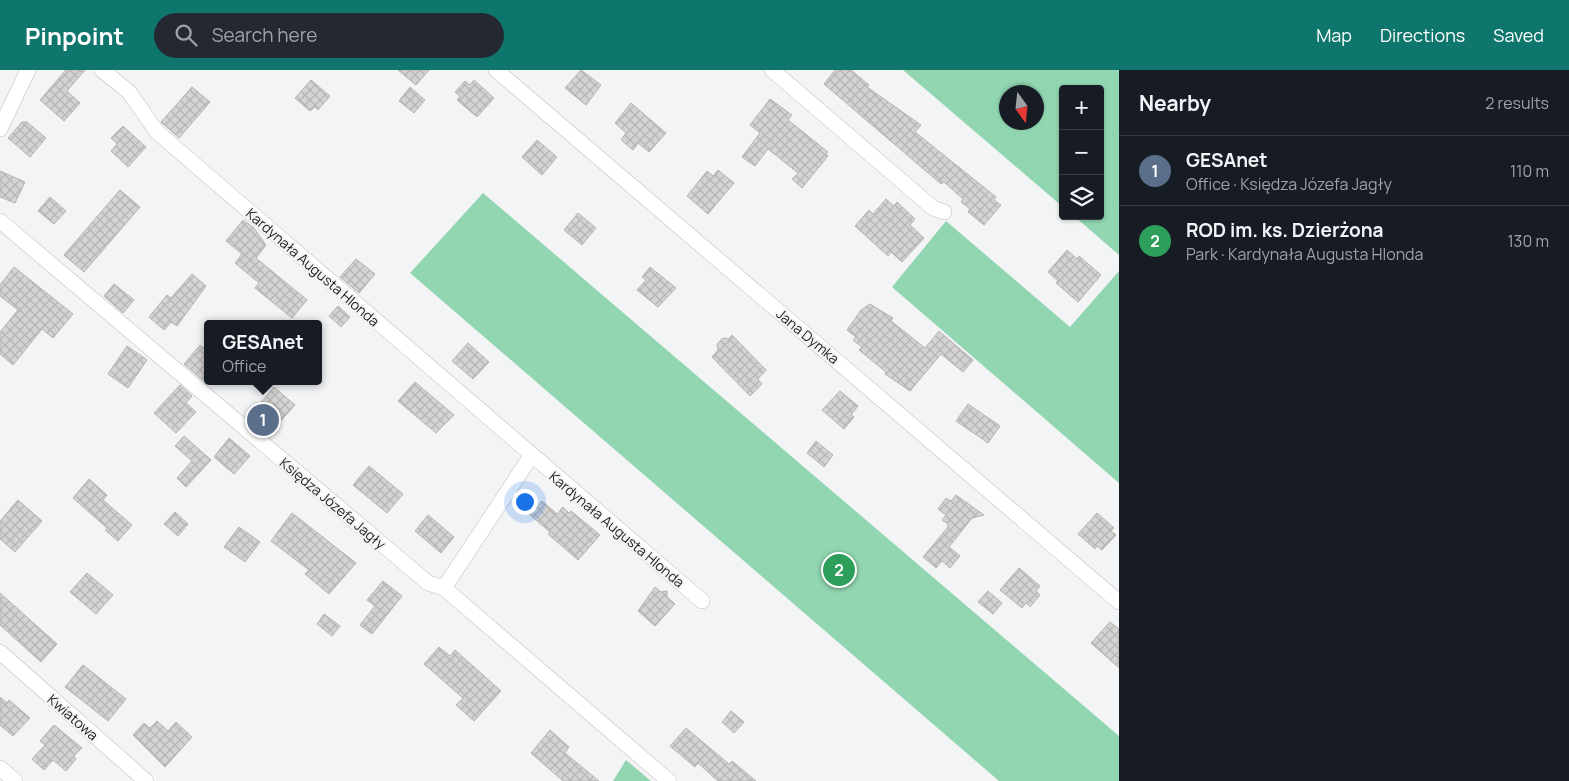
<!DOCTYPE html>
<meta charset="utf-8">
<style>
body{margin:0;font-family:Manrope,sans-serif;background:#242831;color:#f1f3f6}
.controls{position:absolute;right:15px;top:15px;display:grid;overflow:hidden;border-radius:5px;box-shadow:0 1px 4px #0004}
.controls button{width:45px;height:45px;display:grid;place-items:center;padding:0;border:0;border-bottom:1px solid #363941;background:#171b24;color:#f1f3f6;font:25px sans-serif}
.compass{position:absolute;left:999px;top:15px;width:45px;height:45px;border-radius:50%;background:#171b24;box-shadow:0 1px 4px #0004;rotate:165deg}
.you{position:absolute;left:524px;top:431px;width:18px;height:18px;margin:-12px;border:4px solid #fff;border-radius:50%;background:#1a73e8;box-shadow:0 0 0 8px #1a73e833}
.badge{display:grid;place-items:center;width:32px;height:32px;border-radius:50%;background:#0f766e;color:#fff;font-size:16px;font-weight:700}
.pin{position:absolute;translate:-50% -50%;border:2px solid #fff;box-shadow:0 1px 5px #0006}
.popup{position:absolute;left:204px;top:250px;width:118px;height:65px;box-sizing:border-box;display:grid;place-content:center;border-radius:5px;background:#171b24;filter:drop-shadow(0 1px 4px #0005);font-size:16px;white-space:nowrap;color:#9ea1a6}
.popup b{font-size:19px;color:#f1f3f6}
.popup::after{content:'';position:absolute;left:50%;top:100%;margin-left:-10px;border:10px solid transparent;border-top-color:#171b24}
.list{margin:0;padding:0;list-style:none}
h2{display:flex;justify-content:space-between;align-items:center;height:65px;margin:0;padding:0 20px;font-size:21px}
h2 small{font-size:16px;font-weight:400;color:#9ea1a6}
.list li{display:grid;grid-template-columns:32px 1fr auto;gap:15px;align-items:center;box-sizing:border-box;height:70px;padding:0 20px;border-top:1px solid #363941}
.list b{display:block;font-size:19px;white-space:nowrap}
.list p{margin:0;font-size:16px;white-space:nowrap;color:#9ea1a6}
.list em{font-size:16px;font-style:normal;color:#9ea1a6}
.icon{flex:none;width:28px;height:28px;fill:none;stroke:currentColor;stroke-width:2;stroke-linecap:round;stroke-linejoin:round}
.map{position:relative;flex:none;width:1119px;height:711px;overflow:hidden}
header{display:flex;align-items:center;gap:30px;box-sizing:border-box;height:70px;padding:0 25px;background:#0f766e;color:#fff}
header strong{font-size:24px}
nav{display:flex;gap:28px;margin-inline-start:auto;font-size:18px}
.search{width:350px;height:45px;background:#242831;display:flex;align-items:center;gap:12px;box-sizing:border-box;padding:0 18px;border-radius:28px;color:#9ea1a6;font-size:19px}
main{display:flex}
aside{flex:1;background:#171b24}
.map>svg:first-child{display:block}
.green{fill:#91d6b1;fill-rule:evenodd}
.building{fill:url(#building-cross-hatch);stroke:#b6b5b3}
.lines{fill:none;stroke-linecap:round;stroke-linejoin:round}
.street-casing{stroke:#bcbdbf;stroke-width:16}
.street{stroke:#fff;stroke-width:15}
.labels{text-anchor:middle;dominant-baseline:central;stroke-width:4;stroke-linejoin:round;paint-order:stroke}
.street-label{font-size:14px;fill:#1c1c1d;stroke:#f3f4f6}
</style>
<header>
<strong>Pinpoint</strong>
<div class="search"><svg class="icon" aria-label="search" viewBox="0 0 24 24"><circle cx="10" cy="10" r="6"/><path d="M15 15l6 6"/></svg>Search here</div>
<nav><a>Map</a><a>Directions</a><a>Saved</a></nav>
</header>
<main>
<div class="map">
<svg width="1119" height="711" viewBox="0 0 1119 711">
<defs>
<pattern id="building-cross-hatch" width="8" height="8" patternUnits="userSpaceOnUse" patternTransform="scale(1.25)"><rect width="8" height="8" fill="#d5d3d1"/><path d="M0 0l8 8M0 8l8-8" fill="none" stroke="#b6b5b3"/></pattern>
</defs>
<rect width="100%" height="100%" fill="#f3f4f6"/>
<path class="green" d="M 903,0 L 1119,0 L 1119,185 L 1074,146 L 1100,146 L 1100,19 L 1063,19 L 1063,137 ZM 1006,22 L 1036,22 L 1036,52 L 1006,52 Z
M 483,123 L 1119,666 L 1119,711 L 999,711 L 410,203 Z
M 946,151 L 1070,257 L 1119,201 L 1119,413 L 892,217 Z
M 626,690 L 651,711 L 613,711 Z"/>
<path class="building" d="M 66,0 L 85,0 L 67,21 L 80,33 L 64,51 L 40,30 Z
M 398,0 L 429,0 L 416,15 Z
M 581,0 L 601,15 L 586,35 L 565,18 Z
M 835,0 L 851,0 L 869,15 L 867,17 L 921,55 L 915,62 L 996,127 L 994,130 L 1001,135 L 984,155 L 968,142 L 970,139 L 961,132 L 963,129 L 944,112 L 941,114 L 824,14 Z
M 311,10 L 330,26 L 318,40 L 315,37 L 310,41 L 295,28 Z
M 474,10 L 494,28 L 477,47 L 457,30 L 460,26 L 455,22 L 465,11 L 470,15 Z
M 192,17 L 210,32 L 179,68 L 161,52 Z
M 410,17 L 425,30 L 414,43 L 399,31 Z
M 770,29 L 792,45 L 788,50 L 828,82 L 826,84 L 828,86 L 802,118 L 792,109 L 798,103 L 768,79 L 755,96 L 742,87 L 760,63 L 750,55 Z
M 631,33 L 666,63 L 649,82 L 638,73 L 633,80 L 621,70 L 626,63 L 615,53 Z
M 22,52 L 27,52 L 46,68 L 30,87 L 8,68 Z
M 123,56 L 146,77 L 128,97 L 111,81 L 117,74 L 111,68 Z
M 537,70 L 557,87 L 542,105 L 522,87 Z
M 718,100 L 734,113 L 708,144 L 687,126 L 707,101 L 713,106 Z
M 0,101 L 25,112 L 15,133 L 0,127 Z
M 120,120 L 140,137 L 84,202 L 64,185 Z
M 50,127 L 66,141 L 54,154 L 38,141 Z
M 886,129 L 894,136 L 897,132 L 915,149 L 910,155 L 924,168 L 902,192 L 891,182 L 888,186 L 855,156 L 869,140 L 873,144 Z
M 578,143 L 596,158 L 582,175 L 564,160 Z
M 243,150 L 254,158 L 266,175 L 256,188 L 307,230 L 292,248 L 255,218 L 259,213 L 235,193 L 242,184 L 226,171 Z
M 1067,180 L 1077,189 L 1079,186 L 1101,205 L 1078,232 L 1056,213 L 1058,211 L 1048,202 Z
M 356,189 L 375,204 L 359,223 L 340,207 Z
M 14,197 L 73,244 L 53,268 L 42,259 L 13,295 L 0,284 L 0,262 L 18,240 L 0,226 L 0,215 Z
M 650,197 L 676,218 L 658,237 L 637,220 L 646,210 L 642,207 Z
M 192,204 L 206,216 L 177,256 L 171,252 L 164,260 L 149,247 L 167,225 L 171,228 Z
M 114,214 L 134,230 L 123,243 L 104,226 Z
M 870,234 L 893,248 L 891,251 L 925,278 L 939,261 L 973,290 L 963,302 L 941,284 L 910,321 L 885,304 L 886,302 L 859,280 L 862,277 L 853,270 L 856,267 L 847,260 L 861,240 Z
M 338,236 L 350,247 L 341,257 L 329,246 Z
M 732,265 L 766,300 L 758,309 L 762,314 L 750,326 L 712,287 L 718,280 L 717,274 L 723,268 L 729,269 Z
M 468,273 L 489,292 L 473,309 L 452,291 Z
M 200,275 L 208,281 L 208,307 L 204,311 L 184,294 Z
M 127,276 L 147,290 L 128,318 L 108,304 Z
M 415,312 L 454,345 L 436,363 L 398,331 Z
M 180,315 L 192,326 L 186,333 L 196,342 L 176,363 L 154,343 Z
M 274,317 L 295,335 L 269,364 L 249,346 Z
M 840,321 L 858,336 L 851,345 L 854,347 L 844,359 L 822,340 Z
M 968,334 L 1000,356 L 988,373 L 956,351 Z
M 184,366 L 211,390 L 186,417 L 177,408 L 192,391 L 175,376 Z
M 229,368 L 250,386 L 234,404 L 214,387 Z
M 816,371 L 833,385 L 824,397 L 807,383 Z
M 369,396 L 403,424 L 387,443 L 353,415 Z
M 89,409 L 107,425 L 103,430 L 132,455 L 118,471 L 105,460 L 107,458 L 73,428 Z
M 956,425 L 984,445 L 972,448 L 949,477 L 960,486 L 950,498 L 942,491 L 936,498 L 923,487 L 948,457 L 948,454 L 942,450 L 946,445 L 938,439 L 946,428 L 951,431 Z
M 18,430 L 42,451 L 15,482 L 0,469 L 0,451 Z
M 542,431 L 557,444 L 563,437 L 569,443 L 571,441 L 600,465 L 578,490 L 548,464 L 550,462 L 530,445 Z
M 175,442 L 188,454 L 178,466 L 164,454 Z
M 292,443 L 356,493 L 329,524 L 305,504 L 309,500 L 271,471 Z
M 1097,443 L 1114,458 L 1111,461 L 1116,465 L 1102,480 L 1097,476 L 1095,479 L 1078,464 Z
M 428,445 L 454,467 L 441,483 L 415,461 Z
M 239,457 L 260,472 L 245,492 L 224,477 Z
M 1019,498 L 1040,516 L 1036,521 L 1040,525 L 1030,537 L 1026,533 L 1022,538 L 1000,520 Z
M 87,503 L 113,525 L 96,544 L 70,522 Z
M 383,511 L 402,526 L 372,564 L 360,555 L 375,536 L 367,530 Z
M 655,517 L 661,522 L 667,521 L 667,527 L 675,534 L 655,556 L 638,541 Z
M 988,521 L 1002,533 L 993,544 L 978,532 Z
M 0,523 L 57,574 L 41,592 L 0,555 Z
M 324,544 L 340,556 L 332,566 L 317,554 Z
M 1110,552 L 1119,559 L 1119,598 L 1091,573 Z
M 439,577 L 450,586 L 455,580 L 501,621 L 474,651 L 456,635 L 463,628 L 424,594 Z
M 83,595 L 126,629 L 108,651 L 65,617 Z
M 0,627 L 7,633 L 9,630 L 30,648 L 13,666 L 0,655 Z
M 731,641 L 744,652 L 734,663 L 722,652 Z
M 157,651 L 168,661 L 176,652 L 192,667 L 165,697 L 133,665 L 144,653 L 150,658 Z
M 54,655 L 82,678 L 74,686 L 76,689 L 66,701 L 53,690 L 44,700 L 32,689 L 45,675 L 40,671 Z
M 686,658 L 729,694 L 732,691 L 756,711 L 718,711 L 698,693 L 695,697 L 670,676 Z
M 550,660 L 569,677 L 565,683 L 599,711 L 563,711 L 531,683 Z"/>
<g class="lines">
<g class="street-casing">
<path id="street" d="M 102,0 L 129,22 L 157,62 L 702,531
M 496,0 L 1119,532
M 772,0 L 933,138 L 944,142
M 0,59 L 28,0
M 0,151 L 428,513 L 444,518 L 669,711
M 444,518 L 531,386
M 0,582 L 146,711
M 0,698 L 15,711"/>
</g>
<use href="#street" class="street"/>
</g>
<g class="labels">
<g class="street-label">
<text transform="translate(313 197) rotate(41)">Kardynała Augusta Hlonda</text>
<text transform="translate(808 266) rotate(40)">Jana Dymka</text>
<text transform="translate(333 433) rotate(40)">Księdza Józefa Jagły</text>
<text transform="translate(617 459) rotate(40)">Kardynała Augusta Hlonda</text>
<text transform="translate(73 647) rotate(41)">Kwiatowa</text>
</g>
</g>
</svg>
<div class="controls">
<button>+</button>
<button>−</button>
<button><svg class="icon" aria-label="layers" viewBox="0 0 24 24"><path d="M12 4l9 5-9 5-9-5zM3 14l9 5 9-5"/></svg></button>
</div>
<svg class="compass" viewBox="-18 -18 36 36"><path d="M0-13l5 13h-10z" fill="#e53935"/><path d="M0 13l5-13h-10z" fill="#9ea1a6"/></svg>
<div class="you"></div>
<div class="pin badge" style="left:263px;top:350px;background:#5c6f8a">1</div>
<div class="popup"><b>GESAnet</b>Office</div>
<div class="pin badge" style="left:839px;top:500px;background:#2e9e5b">2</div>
</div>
<aside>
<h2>Nearby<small>2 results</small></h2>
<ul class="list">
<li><span class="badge" style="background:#5c6f8a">1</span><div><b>GESAnet</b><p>Office · Księdza Józefa Jagły</p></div><em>110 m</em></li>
<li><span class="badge" style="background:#2e9e5b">2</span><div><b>ROD im. ks. Dzierżona</b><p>Park · Kardynała Augusta Hlonda</p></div><em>130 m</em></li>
</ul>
</aside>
</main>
